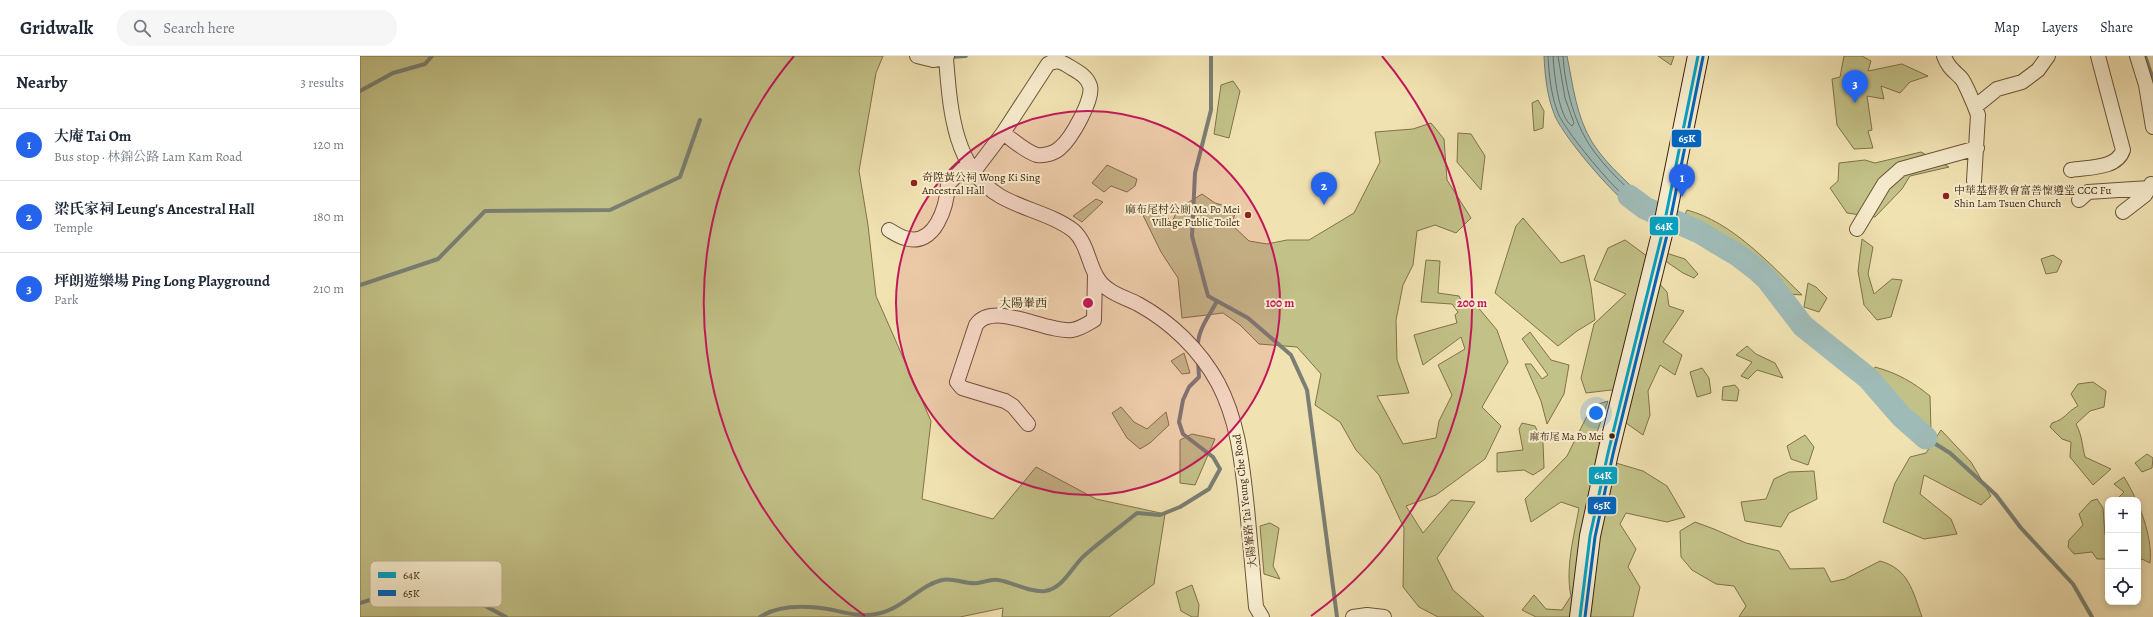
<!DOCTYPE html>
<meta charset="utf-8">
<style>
body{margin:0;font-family:Alegreya,"Noto Serif TC",serif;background:#f6f6f7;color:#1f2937}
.controls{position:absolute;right:12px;bottom:12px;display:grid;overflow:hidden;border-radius:8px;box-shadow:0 2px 6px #0003}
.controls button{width:36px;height:36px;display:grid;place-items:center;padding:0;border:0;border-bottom:1px solid #e0e1e3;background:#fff;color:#1f2937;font:20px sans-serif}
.you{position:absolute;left:1236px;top:357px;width:14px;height:14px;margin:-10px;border:3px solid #fff;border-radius:50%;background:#1a73e8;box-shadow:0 0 0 6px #1a73e833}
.badge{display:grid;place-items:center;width:26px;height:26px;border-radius:50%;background:#2563eb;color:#fff;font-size:13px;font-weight:700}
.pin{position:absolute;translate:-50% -33px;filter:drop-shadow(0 1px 2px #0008)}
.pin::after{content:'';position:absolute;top:21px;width:14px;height:12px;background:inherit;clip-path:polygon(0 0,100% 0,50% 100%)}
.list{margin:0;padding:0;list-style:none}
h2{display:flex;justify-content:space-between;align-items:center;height:52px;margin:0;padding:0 16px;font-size:17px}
h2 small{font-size:13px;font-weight:400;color:#747a83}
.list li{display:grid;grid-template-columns:26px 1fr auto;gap:12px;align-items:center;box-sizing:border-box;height:72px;padding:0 16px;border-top:1px solid #e0e1e3}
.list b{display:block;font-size:15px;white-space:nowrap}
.list p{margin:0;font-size:13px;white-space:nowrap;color:#747a83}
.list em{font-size:13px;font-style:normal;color:#747a83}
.icon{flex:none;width:22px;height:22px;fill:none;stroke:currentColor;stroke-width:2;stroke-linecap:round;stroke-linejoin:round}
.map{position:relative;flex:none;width:1793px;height:561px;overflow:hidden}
header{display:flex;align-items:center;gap:24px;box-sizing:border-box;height:56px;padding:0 20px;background:#fff;border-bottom:1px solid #e0e1e3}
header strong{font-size:19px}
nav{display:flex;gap:22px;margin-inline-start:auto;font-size:14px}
.search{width:280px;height:36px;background:#f6f6f7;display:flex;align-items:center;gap:10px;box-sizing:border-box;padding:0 14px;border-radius:16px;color:#747a83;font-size:15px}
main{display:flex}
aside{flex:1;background:#fff}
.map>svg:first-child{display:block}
.green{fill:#c2c187;stroke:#80724a}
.water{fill:#9fbbb7;stroke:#797f73}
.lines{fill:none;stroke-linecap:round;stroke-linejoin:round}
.shore{stroke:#6f7062;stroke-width:1}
.stream{stroke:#797f73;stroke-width:4}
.river{stroke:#9fbbb7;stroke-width:23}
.minor-casing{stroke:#6c5437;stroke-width:16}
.secondary-casing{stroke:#3f240e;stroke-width:22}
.minor{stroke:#f6eccd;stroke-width:14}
.secondary{stroke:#f6eccd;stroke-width:20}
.bus-1-casing{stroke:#f6eccd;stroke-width:6}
.bus-2-casing{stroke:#f6eccd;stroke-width:6}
.bus-1{stroke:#03a2c4;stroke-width:3}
.bus-2{stroke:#0065bd;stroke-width:3}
.ring{fill:none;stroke:#c2185b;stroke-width:2}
.poi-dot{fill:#8f2418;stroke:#f6eccd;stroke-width:1.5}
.bus-dot{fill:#3f240e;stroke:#f6eccd;stroke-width:1.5}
.labels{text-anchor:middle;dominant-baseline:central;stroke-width:4;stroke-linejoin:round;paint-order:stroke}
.bus-label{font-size:10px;fill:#3f240e;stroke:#f6eccd;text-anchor:end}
.poi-label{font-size:11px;fill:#3f240e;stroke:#f6eccd;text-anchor:start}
.street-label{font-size:11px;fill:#3f240e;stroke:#f6eccd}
.neighbourhood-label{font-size:12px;fill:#3f240e;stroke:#f6eccd}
.key{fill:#f6eccd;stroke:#bfb094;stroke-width:1}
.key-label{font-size:11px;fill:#3f240e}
.centre{fill:#c2185b;stroke:#f6eccd;stroke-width:2}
.ring-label{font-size:12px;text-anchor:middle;font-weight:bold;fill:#c2185b;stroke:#f6eccd;stroke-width:4;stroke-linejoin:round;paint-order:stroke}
.line-badge{stroke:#f6eccd;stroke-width:1.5}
.badge-label{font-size:11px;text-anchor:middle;font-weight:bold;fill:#fff}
</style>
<header>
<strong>Gridwalk</strong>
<div class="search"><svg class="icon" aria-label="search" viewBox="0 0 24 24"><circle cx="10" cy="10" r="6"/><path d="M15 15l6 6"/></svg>Search here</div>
<nav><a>Map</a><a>Layers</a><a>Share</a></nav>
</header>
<main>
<aside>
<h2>Nearby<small>3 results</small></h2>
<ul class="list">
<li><span class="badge">1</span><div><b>大庵 Tai Om</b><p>Bus stop · 林錦公路 Lam Kam Road</p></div><em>120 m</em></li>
<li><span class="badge">2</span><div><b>梁氏家祠 Leung's Ancestral Hall</b><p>Temple</p></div><em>180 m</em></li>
<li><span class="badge">3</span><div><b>坪朗遊樂場 Ping Long Playground</b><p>Park</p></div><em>210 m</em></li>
</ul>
</aside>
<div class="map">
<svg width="1793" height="561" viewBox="0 0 1793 561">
<rect width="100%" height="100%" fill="#f1e2b2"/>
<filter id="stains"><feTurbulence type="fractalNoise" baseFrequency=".005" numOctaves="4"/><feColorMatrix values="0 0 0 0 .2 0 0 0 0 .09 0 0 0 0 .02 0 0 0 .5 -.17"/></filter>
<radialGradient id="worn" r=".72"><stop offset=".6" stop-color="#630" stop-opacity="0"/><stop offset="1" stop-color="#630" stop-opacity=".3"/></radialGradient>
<path class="green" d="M 0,0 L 523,0 L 516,17 L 499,115 L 508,169 L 516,240 L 571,365 L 562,443 L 633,463 L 676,411 L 736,443 L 805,458 L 794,528 L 749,561 L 642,561 L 643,552 L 600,561 L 0,561 Z
M 1298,0 L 1314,0 L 1311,9 Z
M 1484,0 L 1502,0 L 1511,5 L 1508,15 L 1542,8 L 1568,20 L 1550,26 L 1540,37 L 1521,30 L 1524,43 L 1507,40 L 1512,74 L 1508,75 L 1513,92 L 1494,93 L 1477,69 L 1472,23 L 1480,21 Z
M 873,25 L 880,35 L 869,82 L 854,78 L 861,29 Z
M 1178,44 L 1184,55 L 1183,72 L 1174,75 L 1172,47 Z
M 1071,67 L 1084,83 L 1087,124 L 1111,162 L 1096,177 L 1075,169 L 1057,175 L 1053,209 L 1043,229 L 1036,264 L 1037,304 L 1049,337 L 1017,340 L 1043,388 L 1076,382 L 1079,365 L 1092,339 L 1078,309 L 1105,293 L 1101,281 L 1063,309 L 1054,279 L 1097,267 L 1095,259 L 1098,256 L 1092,248 L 1061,246 L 1066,204 L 1080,205 L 1078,237 L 1099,240 L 1104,250 L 1111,243 L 1137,274 L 1148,306 L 1122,351 L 1141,370 L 1125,403 L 1076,439 L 1046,450 L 1063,477 L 1091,444 L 1115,446 L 1077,502 L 1093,534 L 1124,561 L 1078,561 L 1059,551 L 1043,531 L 1044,472 L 1019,419 L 996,394 L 980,366 L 955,349 L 961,318 L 937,291 L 899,288 L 880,269 L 863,257 L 822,262 L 818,222 L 801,196 L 778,149 L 796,150 L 812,166 L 818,153 L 842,138 L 855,147 L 876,153 L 872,169 L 889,185 L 907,188 L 927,184 L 949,184 L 994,157 L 1020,106 L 1015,76 L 1053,73 Z
M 1098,77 L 1111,78 L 1125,100 L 1121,134 L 1097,106 Z
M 1561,96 L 1589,111 L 1550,120 L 1542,133 L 1515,161 L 1487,157 L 1470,132 L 1478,125 L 1479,107 L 1505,104 L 1515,107 Z
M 747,109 L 777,123 L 775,130 L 767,136 L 751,130 L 744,136 L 732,127 Z
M 736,143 L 743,146 L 722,166 L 713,160 Z
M 1327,154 C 1372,166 1409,207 1442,239 L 1429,238 L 1412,217 L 1324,161 Z
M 1163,162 L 1201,207 L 1224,199 L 1231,231 L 1235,264 L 1217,275 L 1198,290 L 1135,237 L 1156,170 Z
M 1502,183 L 1513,191 L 1508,218 L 1514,238 L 1532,223 L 1542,224 L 1531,261 L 1517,264 L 1504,249 L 1498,215 Z
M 1265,184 L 1291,203 L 1297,225 L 1307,236 L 1309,250 L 1324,255 L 1303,286 L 1322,299 L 1315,319 L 1300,309 L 1288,335 L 1290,359 L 1283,379 L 1266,367 L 1268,341 L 1251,334 L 1226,337 L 1221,322 L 1234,268 L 1266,238 L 1234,224 L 1248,192 Z
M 1303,196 L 1325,203 L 1338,218 L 1334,222 L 1323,217 L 1301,202 Z
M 1693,199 L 1702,205 L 1697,216 L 1686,218 L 1681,203 Z
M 1448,227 L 1456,231 L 1467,242 L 1459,256 L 1444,251 Z
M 1170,276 L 1191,304 L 1209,309 L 1204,338 L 1187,368 L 1181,345 L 1165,308 L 1171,308 L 1182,323 L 1188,319 L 1162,283 Z
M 1387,290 L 1396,298 L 1415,307 L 1423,322 L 1397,314 L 1388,323 L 1381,320 L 1392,306 L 1376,299 Z
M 824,297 L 830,317 L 822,318 L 811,305 Z
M 1515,311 C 1537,317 1553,326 1570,340 L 1571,374 L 1553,357 L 1526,337 L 1511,318 Z
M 1342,312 L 1349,322 L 1351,337 L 1337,341 L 1330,316 Z
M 1733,326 L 1746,335 L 1744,351 L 1730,355 L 1716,368 C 1722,379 1722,389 1725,401 L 1751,413 L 1733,429 L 1710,401 L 1711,386 L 1702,383 L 1690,371 L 1692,367 C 1706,363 1705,357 1718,350 L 1711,338 L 1718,328 Z
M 1375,329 L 1379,334 L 1377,345 L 1362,344 L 1363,331 Z
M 1248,345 L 1235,382 L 1256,407 L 1283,415 L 1307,430 L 1325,461 L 1307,466 L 1266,457 L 1260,468 L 1276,493 L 1268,511 L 1280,531 L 1273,561 L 1176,561 L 1162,554 L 1174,539 L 1186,553 L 1202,554 L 1211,540 C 1205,513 1214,480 1219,452 L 1201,446 L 1171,466 L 1165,443 L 1207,400 L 1232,350 Z
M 761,351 L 774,366 L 787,373 L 806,356 L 809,369 L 790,387 L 780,393 L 767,382 L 752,357 Z
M 1162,367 L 1175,370 L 1183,387 L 1184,412 L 1173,419 L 1164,414 L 1137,416 L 1137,397 L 1163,394 L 1159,373 Z
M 1581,374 L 1611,406 L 1631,440 L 1621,449 L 1564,419 L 1560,438 L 1591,463 L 1597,478 L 1564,483 L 1523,466 L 1535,427 L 1550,401 L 1566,397 Z
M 832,378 L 855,383 L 835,429 L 820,427 L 820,384 Z
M 1445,379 L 1454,391 L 1448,409 L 1431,403 L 1427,390 Z
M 1787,398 L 1793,402 L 1792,412 L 1782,416 L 1775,407 Z
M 1454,415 L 1457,443 L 1429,457 L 1421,471 L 1385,465 L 1381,446 L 1406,443 L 1414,423 L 1429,416 Z
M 1764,421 C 1778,444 1793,479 1790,507 L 1782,503 L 1778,506 L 1778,444 L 1757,443 L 1764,436 L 1754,428 Z
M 1737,443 L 1743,452 L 1745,479 L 1748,480 L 1748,503 L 1737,503 L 1732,496 L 1714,498 L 1708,491 L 1709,484 L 1723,469 L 1719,458 L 1731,445 Z
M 1335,466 L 1354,473 L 1386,487 L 1419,495 L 1430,513 L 1464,512 L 1471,526 L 1485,523 L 1520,505 C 1549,513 1553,536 1562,561 L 1379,561 L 1386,550 L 1374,530 L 1356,528 L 1332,514 L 1321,501 L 1320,475 Z
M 910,467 L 919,472 L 913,510 L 920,523 L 904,518 L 900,470 Z
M 832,529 L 839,549 L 838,561 L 832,561 L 821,555 L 816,536 Z"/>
<path class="water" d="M 1184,0 L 1207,0 C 1213,29 1216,60 1232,86 C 1247,110 1271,129 1291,149 L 1295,157 L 1291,163 C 1269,160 1204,82 1195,60 C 1187,41 1185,20 1184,0 Z"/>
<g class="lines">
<path class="shore" d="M 1188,0 C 1189,19 1191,39 1198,57 C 1205,76 1271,156 1289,158 L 1287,151 C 1270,134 1251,118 1236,98 C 1215,72 1205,32 1203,0
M 1193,0 C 1194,16 1198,61 1212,70 L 1214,67 L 1205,42 L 1198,0"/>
<path class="stream" d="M 851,0 L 851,54 L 835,117 L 832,180 L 848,240 L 888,262 L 931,299 L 947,334 L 977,561
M 1785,0 L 1793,23
M 590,1 L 606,0
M 0,35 L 33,17 L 65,8 L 72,0
M 0,229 L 78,203 L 125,155 L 250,154 L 320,121 L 340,64
M 838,291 C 837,274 850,259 857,245
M 1566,382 L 1590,397 L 1636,439 L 1661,472 L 1713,528 L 1732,561
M 0,547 L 75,523 L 146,561
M 400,561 C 420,548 451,550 473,554 C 486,557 496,560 509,559 C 541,557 557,530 582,524 C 593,521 606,529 618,527 C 624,526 631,523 638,524 C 653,526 670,537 685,535 C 704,532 712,510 725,499 C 742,484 760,471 777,457 L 800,459 L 820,451 L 849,433 L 860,413 L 853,401 L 823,378 L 819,366 L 823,344 L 829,331 L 839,321 L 838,305"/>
<path class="river" d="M 1269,140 L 1285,152 L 1339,176 L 1379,200 L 1396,213 L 1407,223 L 1443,270 L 1508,322 L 1541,360 L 1566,382"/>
<g class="minor-casing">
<path id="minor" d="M 557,0 L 573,4 L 586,2 L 587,0
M 1584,0 C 1588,11 1593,14 1601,22 C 1605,26 1616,53 1618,59 L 1614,125
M 1777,0 L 1786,29 L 1793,71
M 586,2 C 590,51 593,112 640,140 C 662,153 694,159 714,175 C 731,191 728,220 748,233 C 757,240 769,243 778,248 C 811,266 840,294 858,327 C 879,367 882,408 887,452 C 890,485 893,518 896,551 L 902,561
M 1616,50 L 1637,33 L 1662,26 L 1678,14 L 1688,0
M 615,114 L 643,77 L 688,8 C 697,3 702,6 710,11 C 718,16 727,20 730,30 C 734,43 711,83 700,92 C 695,97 685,100 677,99 C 666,96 653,84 643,77
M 1711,114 C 1728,111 1757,113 1763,94 L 1738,0
M 1719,144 L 1728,136 L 1789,132
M 1763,156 L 1785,139 L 1791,128
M 1497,173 L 1524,128 L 1541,113 L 1617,92
M 529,174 C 534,177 540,181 545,182 C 575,192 587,150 588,128 L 608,108
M 668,368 L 653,350 L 645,345 L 602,332 L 597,326 L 616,269 C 633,244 686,277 712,274 C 720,273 727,268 734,264 L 735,219
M 993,561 L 1007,559 L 1024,561"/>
</g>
<g class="secondary-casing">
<path id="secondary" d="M 1220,561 L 1230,480 L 1248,397 L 1303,174 L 1338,0"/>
</g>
<use href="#minor" class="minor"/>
<use href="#secondary" class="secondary"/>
<g class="bus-1-casing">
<path id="bus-1" d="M 1220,561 L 1230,480 L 1248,397 L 1303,174 L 1338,0"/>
</g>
<g class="bus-2-casing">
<path id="bus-2" d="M 1225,561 L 1235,481 L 1253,398 L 1308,175 L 1343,1"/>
</g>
<use href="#bus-1" class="bus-1"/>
<use href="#bus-2" class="bus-2"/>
</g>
<circle cx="728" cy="247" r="192" fill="#c2185b" fill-opacity=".12"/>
<g class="ring">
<circle cx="728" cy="247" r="192"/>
<path d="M505 560A384 384 0 0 1 434 0M1022 0A384 384 0 0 1 951 560"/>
</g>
<g class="poi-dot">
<circle cx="554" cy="127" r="4"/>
<circle cx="1586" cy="140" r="4"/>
<circle cx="888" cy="159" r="4"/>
</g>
<circle class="bus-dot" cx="1252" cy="380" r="3.5"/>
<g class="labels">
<g class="bus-label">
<text x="1244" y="380">麻布尾 Ma Po Mei</text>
</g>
<g class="poi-label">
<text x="562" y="121">奇陞黃公祠 Wong Ki Sing<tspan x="562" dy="13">Ancestral Hall</tspan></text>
<text x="1594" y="134">中華基督教會富善懍遵堂 CCC Fu<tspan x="1594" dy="13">Shin Lam Tsuen Church</tspan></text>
<text x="880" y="153" text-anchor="end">麻布尾村公廁 Ma Po Mei<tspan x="880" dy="13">Village Public Toilet</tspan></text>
</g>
<g class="street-label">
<text transform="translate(885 445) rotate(-97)">大陽輋路 Tai Yeung Che Road</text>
</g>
<g class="neighbourhood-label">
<text x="663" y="247">大陽輋西</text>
</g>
</g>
<rect x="10" y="505" width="132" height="46" rx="6" class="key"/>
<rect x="18" y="516" width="18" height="6" fill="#03a2c4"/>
<rect x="18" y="534" width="18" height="6" fill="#0065bd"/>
<g class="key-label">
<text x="43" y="523">64K</text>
<text x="43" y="541">65K</text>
</g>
<circle cx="728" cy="247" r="6" class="centre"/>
<g class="ring-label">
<text x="920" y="251">100 m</text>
<text x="1112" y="251">200 m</text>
</g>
<g class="line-badge">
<rect x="1311" y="73" width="31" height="19" rx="4" fill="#0065bd"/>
<rect x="1289" y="160" width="30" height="20" rx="4" fill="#03a2c4"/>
<rect x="1228" y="410" width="30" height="19" rx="4" fill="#03a2c4"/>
<rect x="1227" y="440" width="30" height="19" rx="4" fill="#0065bd"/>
</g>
<g class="badge-label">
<text x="1327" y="86">65K</text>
<text x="1304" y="174">64K</text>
<text x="1243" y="423">64K</text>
<text x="1242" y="453">65K</text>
</g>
<rect width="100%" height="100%" filter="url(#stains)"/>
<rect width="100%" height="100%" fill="url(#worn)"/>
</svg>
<div class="controls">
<button>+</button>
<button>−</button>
<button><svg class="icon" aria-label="locate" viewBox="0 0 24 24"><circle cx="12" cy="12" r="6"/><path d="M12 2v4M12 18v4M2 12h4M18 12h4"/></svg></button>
</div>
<div class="you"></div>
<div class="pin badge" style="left:1322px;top:141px">1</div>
<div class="pin badge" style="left:964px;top:149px">2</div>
<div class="pin badge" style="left:1495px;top:47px">3</div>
</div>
</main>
